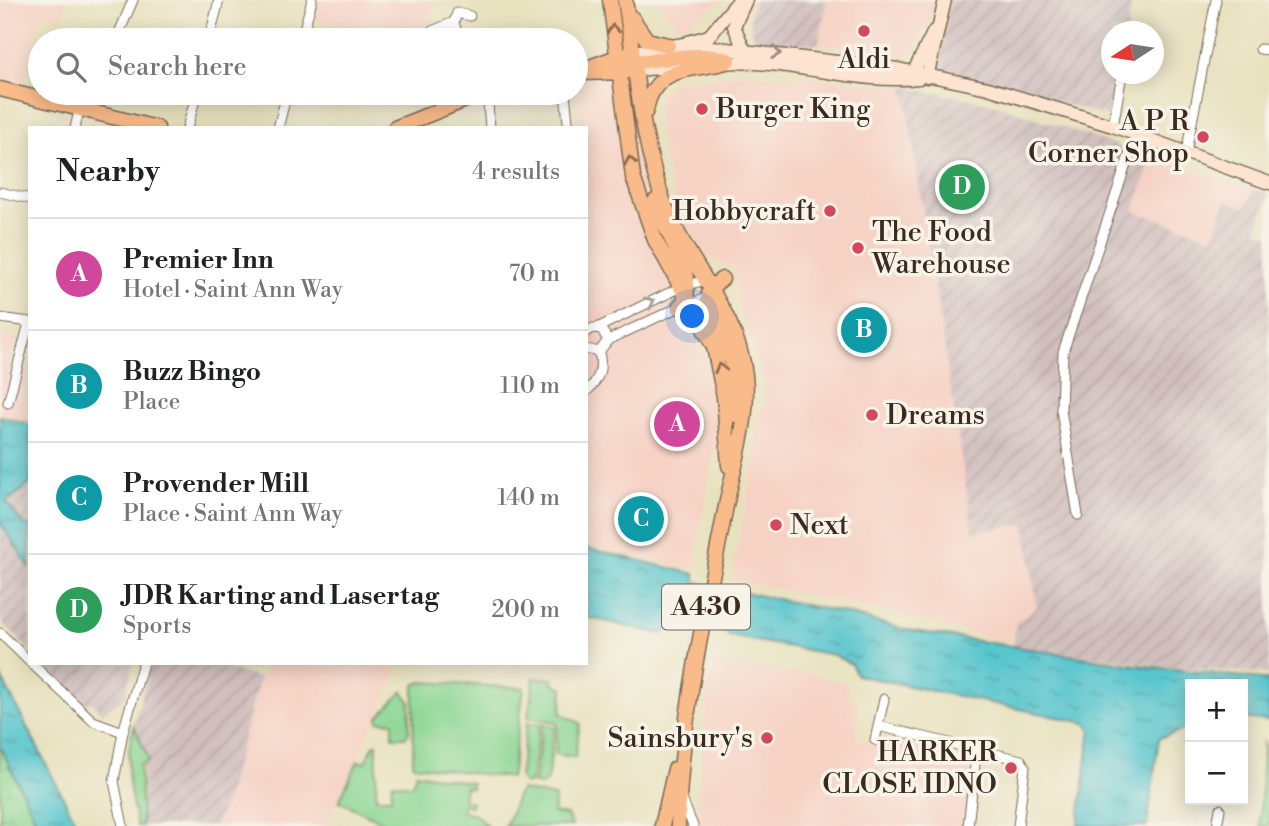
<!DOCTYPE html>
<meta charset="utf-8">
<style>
body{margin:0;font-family:"Libre Bodoni",serif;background:#f2f2f2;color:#202124}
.controls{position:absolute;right:21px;bottom:21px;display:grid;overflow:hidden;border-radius:0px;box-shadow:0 4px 18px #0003}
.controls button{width:63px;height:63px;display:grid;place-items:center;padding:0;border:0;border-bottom:2px solid #e0e0e0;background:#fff;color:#202124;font:35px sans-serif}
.compass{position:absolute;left:1101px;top:21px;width:63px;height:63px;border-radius:50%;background:#fff;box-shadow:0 4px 18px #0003;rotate:258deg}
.you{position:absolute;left:693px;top:317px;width:24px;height:24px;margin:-18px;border:5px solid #fff;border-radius:50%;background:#1a73e8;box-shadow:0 0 0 10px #1a73e833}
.badge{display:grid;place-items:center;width:46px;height:46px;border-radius:50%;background:#7c3aed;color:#fff;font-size:23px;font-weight:700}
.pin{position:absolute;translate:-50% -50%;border:4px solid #fff;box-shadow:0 2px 7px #0006}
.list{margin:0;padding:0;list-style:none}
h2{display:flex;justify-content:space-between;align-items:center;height:91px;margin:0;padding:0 28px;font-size:30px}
h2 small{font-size:23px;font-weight:400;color:#757577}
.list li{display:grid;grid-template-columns:46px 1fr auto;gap:21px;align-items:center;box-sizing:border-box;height:112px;padding:0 28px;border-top:2px solid #e0e0e0}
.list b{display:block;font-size:26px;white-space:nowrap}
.list p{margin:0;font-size:23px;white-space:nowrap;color:#757577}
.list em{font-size:23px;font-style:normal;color:#757577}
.icon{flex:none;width:38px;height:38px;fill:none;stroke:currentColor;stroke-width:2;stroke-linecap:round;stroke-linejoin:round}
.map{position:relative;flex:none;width:1269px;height:826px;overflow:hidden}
.search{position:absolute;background:#fff;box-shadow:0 4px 18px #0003;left:28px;top:28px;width:560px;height:77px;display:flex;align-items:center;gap:18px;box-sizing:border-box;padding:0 24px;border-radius:38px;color:#757577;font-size:26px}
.panel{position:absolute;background:#fff;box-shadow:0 4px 18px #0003;left:28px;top:126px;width:560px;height:539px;border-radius:0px}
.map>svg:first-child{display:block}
.built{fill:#f6d2c4}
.industrial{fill:url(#industrial-furrows)}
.green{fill:#8bd692;stroke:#638058;stroke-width:2}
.wetland{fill:url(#wetland-marsh);stroke:#638058;stroke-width:2}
.water{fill:url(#water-ripples);stroke:#4a7876;stroke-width:2}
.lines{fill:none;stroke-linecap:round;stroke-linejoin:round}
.street-casing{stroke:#786a56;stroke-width:11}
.secondary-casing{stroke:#786a56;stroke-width:15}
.primary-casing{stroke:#786a56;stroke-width:17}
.street{stroke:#fff;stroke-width:9}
.secondary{stroke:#fde4d1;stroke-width:12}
.primary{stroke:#fabb8b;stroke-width:14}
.oneway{stroke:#916b4f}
.oneway2{stroke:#9c8778}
.oneway3{stroke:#a79f9a}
.poi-dot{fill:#d1495b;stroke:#f7f3e8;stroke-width:2.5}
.labels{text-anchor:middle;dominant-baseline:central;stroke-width:7;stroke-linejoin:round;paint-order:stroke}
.shield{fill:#f7f3e8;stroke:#73665b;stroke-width:2}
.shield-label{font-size:26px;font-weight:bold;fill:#3b2a1e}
.poi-label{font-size:28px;fill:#3b2a1e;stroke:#f7f3e8;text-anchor:start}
</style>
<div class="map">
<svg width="1269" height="826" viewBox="0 0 1269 826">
<defs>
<pattern id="industrial-furrows" width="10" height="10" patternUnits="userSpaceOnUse" patternTransform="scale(1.75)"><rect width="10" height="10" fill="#d1bfbe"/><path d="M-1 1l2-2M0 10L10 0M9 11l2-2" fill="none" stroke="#b4a4a3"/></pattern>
<pattern id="wetland-marsh" width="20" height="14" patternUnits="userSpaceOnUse" patternTransform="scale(1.75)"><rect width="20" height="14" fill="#8bd692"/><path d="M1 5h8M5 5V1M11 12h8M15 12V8" fill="none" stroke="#79b87d"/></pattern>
<pattern id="water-ripples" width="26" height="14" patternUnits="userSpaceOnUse" patternTransform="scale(1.75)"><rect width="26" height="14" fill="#59c6ce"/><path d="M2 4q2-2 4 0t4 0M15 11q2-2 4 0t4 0" fill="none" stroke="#4ba1a7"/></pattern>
</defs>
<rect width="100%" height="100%" fill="#f7f3e8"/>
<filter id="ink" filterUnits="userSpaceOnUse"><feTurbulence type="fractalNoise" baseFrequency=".0143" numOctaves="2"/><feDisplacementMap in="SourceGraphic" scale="14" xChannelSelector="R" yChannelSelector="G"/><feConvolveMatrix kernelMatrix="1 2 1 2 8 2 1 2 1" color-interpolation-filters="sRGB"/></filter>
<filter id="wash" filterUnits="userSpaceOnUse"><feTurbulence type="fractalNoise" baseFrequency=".00686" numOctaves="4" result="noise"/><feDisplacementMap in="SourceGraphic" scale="28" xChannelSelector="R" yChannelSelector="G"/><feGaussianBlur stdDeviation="1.57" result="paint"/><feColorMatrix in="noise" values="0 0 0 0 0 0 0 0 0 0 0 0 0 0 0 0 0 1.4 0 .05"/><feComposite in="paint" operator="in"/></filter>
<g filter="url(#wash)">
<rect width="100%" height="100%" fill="#e8e1be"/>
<path class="built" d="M 0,0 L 67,0 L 63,18 L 42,13 L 23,84 L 0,78 Z
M 317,0 L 434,0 L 430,24 L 396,40 L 313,19 Z
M 655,0 L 722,0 L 681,27 Z
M 827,0 L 935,0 L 932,15 L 911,54 L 906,57 L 818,44 Z
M 637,70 L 679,269 L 678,319 L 691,331 L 710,361 L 719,426 L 693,570 L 586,544 L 586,128 L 520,128 L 579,122 L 576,73 Z
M 735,74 L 806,77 L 904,87 L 973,531 L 1025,524 L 1037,607 L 1016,623 L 1008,642 L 867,607 L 731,579 L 754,464 L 759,410 L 766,408 L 764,384 L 738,306 L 735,269 L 703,254 L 686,224 L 671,187 L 661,147 L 657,105 L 663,90 L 672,83 Z
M 1152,157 L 1253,189 L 1247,208 L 1226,201 L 1213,239 L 1133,211 Z
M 3,334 L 17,337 L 10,365 L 25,368 L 30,350 L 30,424 L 0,416 L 0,346 Z
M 266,663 L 397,663 L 394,681 L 326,826 L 214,826 L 224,806 Z
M 710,663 L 818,675 L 849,684 L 846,692 L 858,706 L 857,740 L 984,756 L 976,826 L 696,826 Z"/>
<path class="industrial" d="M 754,0 L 827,0 L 818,44 L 757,41 L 751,32 L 750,19 Z
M 950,0 L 1132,0 L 1127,31 L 1112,32 L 1112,74 L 1119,74 L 1111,117 L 942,70 L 939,61 Z
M 904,87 L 991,103 L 1152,157 L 1134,211 L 1213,238 L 1226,201 L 1246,208 L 1253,189 L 1269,194 L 1257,230 L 1269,235 L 1269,674 L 1170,667 L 1013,646 L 1016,623 L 1037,607 L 1025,524 L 973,532 Z
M 30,484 L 30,651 L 0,620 L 0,507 Z
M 42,663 L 133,663 L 125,696 L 102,714 L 93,703 L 83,704 Z
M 150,663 L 208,663 L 260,678 L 224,806 L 214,826 L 142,826 L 143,773 L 134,726 Z"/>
<path class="green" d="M 534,678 L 553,679 L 553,684 L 563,687 L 561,714 L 580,723 L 575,757 L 555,754 L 558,727 L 556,722 L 528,717 Z
M 422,682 L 524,688 L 511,778 L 413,765 L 414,689 L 416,684 Z
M 403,691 L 410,702 L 409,733 L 405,737 L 393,737 L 393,722 L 378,721 L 378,717 Z
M 527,723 L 540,723 L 531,784 L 523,783 L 519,776 Z
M 543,723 L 555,728 L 547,781 L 541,785 L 534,784 Z
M 134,726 L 149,760 L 140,765 L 142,826 L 137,826 C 129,790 123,763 134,726 Z
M 1263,740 L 1269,776 L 1269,826 L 1260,826 Z
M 377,744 L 376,798 L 391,798 L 392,783 L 412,785 L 416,773 L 472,783 L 472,788 L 465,787 L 463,800 L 472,802 L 471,806 L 463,805 L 462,811 L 475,814 L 487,826 L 391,826 L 339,801 L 358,761 L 365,763 L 374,745 Z
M 521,790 L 555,797 L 553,813 L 567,815 L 572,826 L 504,826 C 514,814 513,798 521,790 Z"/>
<path class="wetland" d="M 0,746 L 39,826 L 0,826 Z"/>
<path class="water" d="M 0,416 L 30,424 L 30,484 L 6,502 L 25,526 L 30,525 L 30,568 L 0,522 Z
M 586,548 L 695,574 L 695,582 L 839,612 L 907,630 L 1127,664 L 1269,680 L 1269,721 L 1243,718 L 1243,684 L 1190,684 L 1190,728 L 1159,738 L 1147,826 L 1078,826 L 1091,729 L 1086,723 L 857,675 L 851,664 L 834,655 L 729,636 L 722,626 L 684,619 L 661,634 L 586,617 Z
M 0,675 L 78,826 L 39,826 L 0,746 Z"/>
</g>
<g filter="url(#ink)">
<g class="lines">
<g class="street-casing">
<path id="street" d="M 454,22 L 459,40
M 116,40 L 133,0
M 209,40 L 219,0
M 301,40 L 312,0
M 409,40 L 454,22 L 457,13 L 470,16
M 1260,49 L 1269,50
M 487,93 L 490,128
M 565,93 L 568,122
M 1113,126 L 1122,74
M 75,128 L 79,111
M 187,128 L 197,93
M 278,128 L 287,93
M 1186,153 L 1216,0
M 0,192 L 30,199
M 0,318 L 30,322
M 597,328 L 681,287 L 705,280
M 586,332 L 593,328 L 601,329 L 608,340 L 599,352 L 586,349
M 608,340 L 675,309 L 712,296
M 586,392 C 599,380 603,369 599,352
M 8,403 L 29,323
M 1078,515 L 1061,410 L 1063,352 L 1136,135
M 0,633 L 30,662
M 31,663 L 93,721 L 123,732
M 878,726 L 1021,760 L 1025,767 L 1018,826
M 875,740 L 884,699
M 682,799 L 693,826
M 123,826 L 114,781 L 123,732 L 143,663
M 968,826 L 975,765
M 1217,826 L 1220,809"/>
</g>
<g class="secondary-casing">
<path id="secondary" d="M 688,42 L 709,36 L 739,0
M 744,49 L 734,26 L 746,0
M 634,52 L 684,44 L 898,69 L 988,88 L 1113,126 L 1269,183
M 718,63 C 785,57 853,85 919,78
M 637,70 L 690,65
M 927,77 L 945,0
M 910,79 L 934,31"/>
</g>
<g class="primary-casing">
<path id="primary" d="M 610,0 L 633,177 L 655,240 L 714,347 L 724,396 L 729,466
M 625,0 C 636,68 641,144 666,208 C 689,265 738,313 745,375 C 750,421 733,467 725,511 C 705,615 680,720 678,826
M 632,18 L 647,40 L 668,45
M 627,62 C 660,62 694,50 728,60
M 576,72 L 622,55
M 579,73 L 625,72
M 0,89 L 157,128
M 646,111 C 654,65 689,72 726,62
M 395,128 L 483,93
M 655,201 C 662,230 705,283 679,307
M 722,279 L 710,288 L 707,305 L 732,361 L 735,415
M 662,826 L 675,769"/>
</g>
<use href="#street" class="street"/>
<use href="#secondary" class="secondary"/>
<use href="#primary" class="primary"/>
</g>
<defs><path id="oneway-chevron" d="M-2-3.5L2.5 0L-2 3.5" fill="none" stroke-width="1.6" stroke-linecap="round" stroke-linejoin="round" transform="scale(1.75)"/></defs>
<g class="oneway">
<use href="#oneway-chevron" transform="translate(613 29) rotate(-95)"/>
<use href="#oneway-chevron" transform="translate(630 161) rotate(-100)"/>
<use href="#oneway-chevron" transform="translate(720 368) rotate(-103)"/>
</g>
<use class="oneway2" href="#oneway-chevron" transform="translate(776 53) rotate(7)"/>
<use class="oneway3" href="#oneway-chevron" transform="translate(650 302) rotate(-26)"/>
</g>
<g class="poi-dot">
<circle cx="864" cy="31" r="7"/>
<circle cx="702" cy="109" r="7"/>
<circle cx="1203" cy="137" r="7"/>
<circle cx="830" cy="211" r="7"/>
<circle cx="858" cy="248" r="7"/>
<circle cx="872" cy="415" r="7"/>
<circle cx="776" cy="525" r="7"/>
<circle cx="767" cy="738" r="7"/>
<circle cx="1011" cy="768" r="7"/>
</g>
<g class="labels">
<rect class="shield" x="662" y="584.5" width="88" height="45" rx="5"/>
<g class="shield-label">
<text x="706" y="607">A430</text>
</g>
<g class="poi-label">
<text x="864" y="59" text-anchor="middle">Aldi</text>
<text x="716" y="109">Burger King</text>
<text x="1189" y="121" text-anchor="end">A P R<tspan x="1189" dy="32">Corner Shop</tspan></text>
<text x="816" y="211" text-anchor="end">Hobbycraft</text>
<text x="872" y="232">The Food<tspan x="872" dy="32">Warehouse</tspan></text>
<text x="886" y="415">Dreams</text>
<text x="790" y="525">Next</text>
<text x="753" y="738" text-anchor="end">Sainsbury's</text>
<text x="997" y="752" text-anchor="end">HARKER<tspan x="997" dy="32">CLOSE IDNO</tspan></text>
</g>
</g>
</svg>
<div class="controls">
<button>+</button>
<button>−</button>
</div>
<svg class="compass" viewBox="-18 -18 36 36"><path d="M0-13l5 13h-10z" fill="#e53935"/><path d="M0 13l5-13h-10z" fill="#757577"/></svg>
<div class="you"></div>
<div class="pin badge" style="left:677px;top:424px;background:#d1479c">A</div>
<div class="pin badge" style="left:864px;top:330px;background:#0f9aa8">B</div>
<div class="pin badge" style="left:641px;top:519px;background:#0f9aa8">C</div>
<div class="pin badge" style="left:962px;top:187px;background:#2e9e5b">D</div>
<div class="search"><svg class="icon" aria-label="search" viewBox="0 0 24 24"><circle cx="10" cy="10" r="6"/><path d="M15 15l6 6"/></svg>Search here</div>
<section class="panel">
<h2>Nearby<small>4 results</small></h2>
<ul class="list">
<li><span class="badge" style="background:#d1479c">A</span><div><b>Premier Inn</b><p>Hotel · Saint Ann Way</p></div><em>70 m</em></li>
<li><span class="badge" style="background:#0f9aa8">B</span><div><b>Buzz Bingo</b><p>Place</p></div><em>110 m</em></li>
<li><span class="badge" style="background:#0f9aa8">C</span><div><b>Provender Mill</b><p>Place · Saint Ann Way</p></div><em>140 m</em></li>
<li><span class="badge" style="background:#2e9e5b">D</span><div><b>JDR Karting and Lasertag</b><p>Sports</p></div><em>200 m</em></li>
</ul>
</section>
</div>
